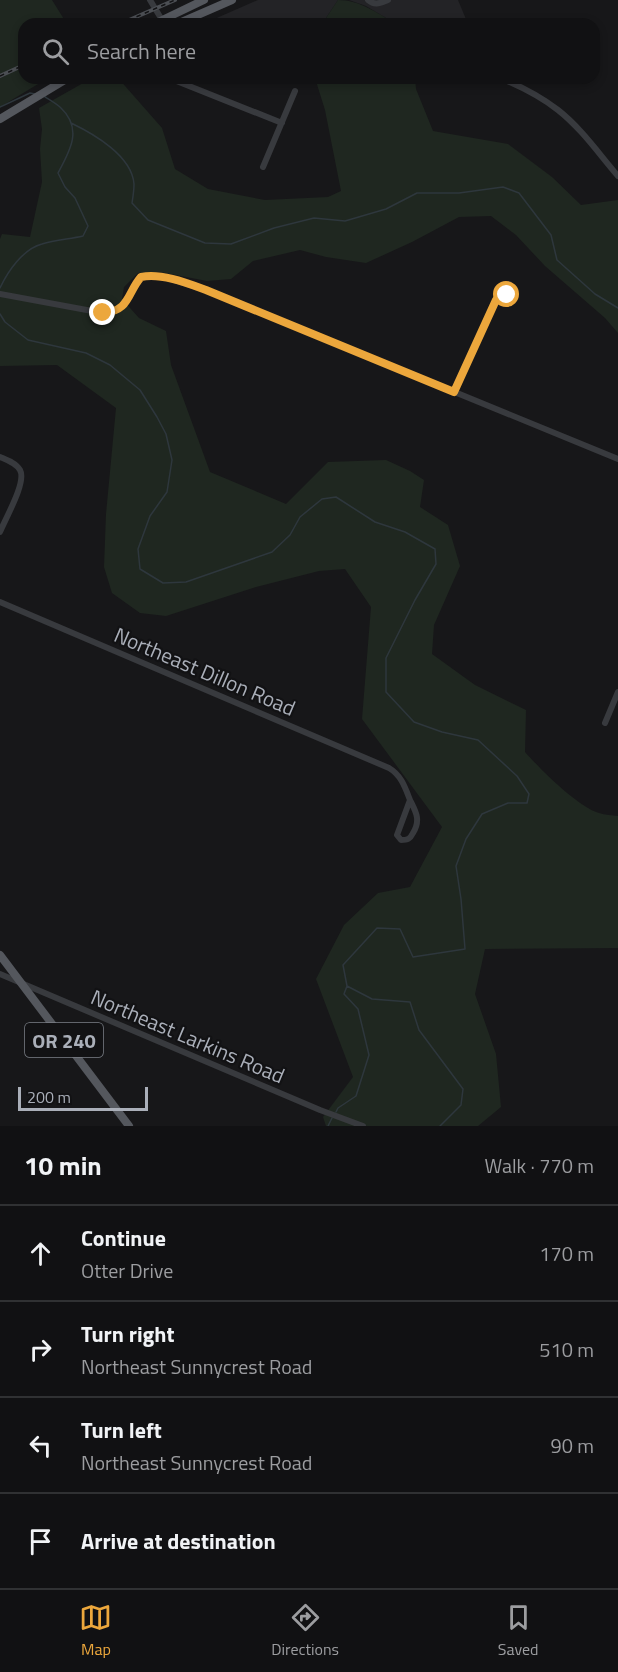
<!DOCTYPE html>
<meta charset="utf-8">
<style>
body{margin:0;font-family:"Titillium Web",sans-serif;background:#1e1f21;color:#f1f3f6}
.scale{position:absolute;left:18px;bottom:15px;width:130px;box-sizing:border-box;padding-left:6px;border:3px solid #aaafb9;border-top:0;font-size:16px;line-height:21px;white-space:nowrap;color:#aaafb9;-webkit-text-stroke:4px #121214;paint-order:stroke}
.stop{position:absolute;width:18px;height:18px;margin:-14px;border:4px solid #eca73c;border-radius:50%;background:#fff}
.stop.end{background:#eca73c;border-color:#fff;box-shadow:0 2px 6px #0008}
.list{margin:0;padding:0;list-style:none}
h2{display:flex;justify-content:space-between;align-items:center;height:78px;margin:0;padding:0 24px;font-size:26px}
h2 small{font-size:20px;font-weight:400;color:#9c9da0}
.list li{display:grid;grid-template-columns:39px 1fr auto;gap:18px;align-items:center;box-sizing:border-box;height:96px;padding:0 24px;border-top:2px solid #303133}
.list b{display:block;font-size:22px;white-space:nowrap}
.list p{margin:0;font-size:20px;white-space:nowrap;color:#9c9da0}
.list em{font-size:20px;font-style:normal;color:#9c9da0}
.icon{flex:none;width:33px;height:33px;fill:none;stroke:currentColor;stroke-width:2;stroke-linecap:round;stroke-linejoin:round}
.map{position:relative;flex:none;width:618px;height:1126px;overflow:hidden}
.search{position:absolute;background:#111113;box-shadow:0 3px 9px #0003;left:18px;right:18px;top:18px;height:66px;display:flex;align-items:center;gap:15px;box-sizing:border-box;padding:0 21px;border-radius:18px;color:#9c9da0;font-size:22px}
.sheet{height:462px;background:#111113}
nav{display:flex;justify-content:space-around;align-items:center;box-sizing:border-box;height:84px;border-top:2px solid #303133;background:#111113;font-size:16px;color:#9c9da0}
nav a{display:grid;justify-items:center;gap:3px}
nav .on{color:#eca73c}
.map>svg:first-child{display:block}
.built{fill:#232326}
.green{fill:#1f2720}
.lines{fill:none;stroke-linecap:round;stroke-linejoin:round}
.stream{stroke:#2e373d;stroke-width:1.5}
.minor{stroke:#383a3e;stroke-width:6}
.major{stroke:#54575d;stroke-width:8}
.rail-casing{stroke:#4b4e53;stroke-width:4}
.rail{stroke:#121214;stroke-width:1.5;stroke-dasharray:4.5;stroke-linecap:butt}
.route{stroke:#eca73c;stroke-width:8}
.labels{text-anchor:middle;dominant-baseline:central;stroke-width:4.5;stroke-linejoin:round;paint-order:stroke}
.shield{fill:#121214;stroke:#7c8088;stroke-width:1.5}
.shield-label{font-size:20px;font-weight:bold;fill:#aaafb9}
.street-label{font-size:21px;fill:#aaafb9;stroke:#121214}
</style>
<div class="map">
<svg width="618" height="1126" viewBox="0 0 618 1126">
<rect width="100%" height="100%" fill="#171719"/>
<path class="built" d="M 258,0 L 338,0 L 322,24 L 203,24 Z
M 349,0 L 458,0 L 468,24 L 396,24 L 366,6 Z"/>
<path class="green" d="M 0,0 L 52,0 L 67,24 L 24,24 L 24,78 L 48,78 L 0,107 Z
M 338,0 C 360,0 377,13 396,24 L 322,24 Z
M 92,78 L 118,78 L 162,128 L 175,169 L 208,189 L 265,200 L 328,197 L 341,191 L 325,110 L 315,78 L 415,78 L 416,89 L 433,131 L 508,144 L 552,177 L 581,205 L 618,200 L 618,333 L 605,318 L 545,266 L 516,235 L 491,216 L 459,217 L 412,242 L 366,263 L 326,257 L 300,250 L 253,261 L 231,279 L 207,281 L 160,272 L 138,273 L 124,287 L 122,299 L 139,318 L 166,331 L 171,365 L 210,472 L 286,504 L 328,462 L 386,460 L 410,471 L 424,480 L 420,507 L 448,525 L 460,566 L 434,625 L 432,654 L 475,685 L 526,710 L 525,752 C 540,769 578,807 599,813 C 605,815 612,815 618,816 L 618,948 L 485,949 L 475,994 L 496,1054 L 501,1107 L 478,1126 L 326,1126 L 323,1117 L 353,1077 L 316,979 L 344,925 L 378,893 L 410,887 L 442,827 L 362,719 L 371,607 L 345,569 L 319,571 L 256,587 L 166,616 L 140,613 L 112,593 L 104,567 L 106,514 L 116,408 L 57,365 L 0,366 L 0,239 L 2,234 L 30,237 L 42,182 L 40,149 L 42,129 L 39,108 Z"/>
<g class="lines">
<path class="stream" d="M 0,107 L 30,93 L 35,94
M 71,123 C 94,134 132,156 134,184 C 134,190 133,197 132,203 L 148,220 L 205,243 L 231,244 L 274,228 L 314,218 L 345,221 L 386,209 L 417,193 L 459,193 L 503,187 L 519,193 L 551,235 L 557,260 L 595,294 L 618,308
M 0,288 C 8,271 23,249 42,244 C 55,240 70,239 83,236 L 88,226 L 75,198 L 65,187 L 58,173 C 70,151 83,129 61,108 C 57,104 50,100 45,97
M 0,314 L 5,322 L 28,340 L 86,353 L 110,365 L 140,390 L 157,417 L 166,434 L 172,460 L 167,492 L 150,516 L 138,549 L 140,569 L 163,583 L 186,582 L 272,552 L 290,535 L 300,517 L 322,499 L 336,497 L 375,522 L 405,532 L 435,549 L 436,564 L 415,600 L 386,658 L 386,692 L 414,722 L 442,732 L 478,740 L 517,776 L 529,794 L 527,803 L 508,803 L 482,814 L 466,839 L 456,866 L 461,899 L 465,949 L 413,957 L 400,929 L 377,928 L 343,965 L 347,986 L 372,999 L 410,1002 L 419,1030 L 463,1089 L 461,1105 L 440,1126
M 336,1112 L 338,1108 L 356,1096 L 369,1055 L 358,1009 L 344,994 L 347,986
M 328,1126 L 332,1118"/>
<path class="minor" d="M 150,0 L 162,20
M 368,0 C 375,6 380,3 388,0
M 169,78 L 282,123
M 500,78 C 520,86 541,97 558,110 C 581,128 599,154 618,176
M 464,81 L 473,78
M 263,167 L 295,91
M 0,294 L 103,313 C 130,311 127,293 141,277 L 151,276 L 167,278 L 206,290 L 618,459
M 454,392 L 496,300 L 499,297 L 509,294 L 509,284
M 0,457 C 7,460 16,463 20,470 C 27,482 5,519 0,532
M 0,602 L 389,768 C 401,775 405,787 410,800 L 397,835 L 401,840 C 408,840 410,839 413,833 C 421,820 416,812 410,800
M 605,723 L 618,692
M 0,974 L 320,1110 L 363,1126"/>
<path class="major" d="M 154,24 L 204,0
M 177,24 L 232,0
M 0,119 L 68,78
M 0,955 L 129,1126"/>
<g class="rail-casing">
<path id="rail" d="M 120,24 L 175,0
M 0,76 L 24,65"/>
</g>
<use href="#rail" class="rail"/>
</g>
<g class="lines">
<path class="route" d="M 103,313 C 130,311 127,293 141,277 C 162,273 187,283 206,290 L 454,392 L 496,300 L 499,297 L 507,295"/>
</g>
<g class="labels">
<rect class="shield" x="25" y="1023" width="78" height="34" rx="4.5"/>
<g class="shield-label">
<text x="64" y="1040">OR 240</text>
</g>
<g class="street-label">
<text transform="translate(205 671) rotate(23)">Northeast Dillon Road</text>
<text transform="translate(188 1036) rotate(23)">Northeast Larkins Road</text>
</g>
</g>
</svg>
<div class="scale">200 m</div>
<div class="stop" style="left:507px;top:295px"></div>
<div class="stop end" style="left:103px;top:313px"></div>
<div class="search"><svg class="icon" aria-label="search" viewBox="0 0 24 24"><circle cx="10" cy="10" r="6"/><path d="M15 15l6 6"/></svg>Search here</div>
</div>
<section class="sheet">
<h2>10 min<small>Walk · 770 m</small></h2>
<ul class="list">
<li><svg class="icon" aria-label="ahead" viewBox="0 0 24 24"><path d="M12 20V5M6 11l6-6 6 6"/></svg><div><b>Continue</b><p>Otter Drive</p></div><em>170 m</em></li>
<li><svg class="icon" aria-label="right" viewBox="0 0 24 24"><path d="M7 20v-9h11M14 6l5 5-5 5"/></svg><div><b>Turn right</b><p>Northeast Sunnycrest Road</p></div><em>510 m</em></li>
<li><svg class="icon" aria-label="left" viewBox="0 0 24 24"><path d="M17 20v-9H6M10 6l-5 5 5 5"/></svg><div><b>Turn left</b><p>Northeast Sunnycrest Road</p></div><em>90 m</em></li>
<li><svg class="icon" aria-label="arrive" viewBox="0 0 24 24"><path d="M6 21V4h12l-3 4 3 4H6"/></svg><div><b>Arrive at destination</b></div></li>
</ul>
</section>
<nav>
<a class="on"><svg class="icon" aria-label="map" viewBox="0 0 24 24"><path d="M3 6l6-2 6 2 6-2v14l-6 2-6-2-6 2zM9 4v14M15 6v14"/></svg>Map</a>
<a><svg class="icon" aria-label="directions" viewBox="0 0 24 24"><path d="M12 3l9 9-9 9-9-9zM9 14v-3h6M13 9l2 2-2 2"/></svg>Directions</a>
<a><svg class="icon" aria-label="saved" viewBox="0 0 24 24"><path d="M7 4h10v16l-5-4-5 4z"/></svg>Saved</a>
</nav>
